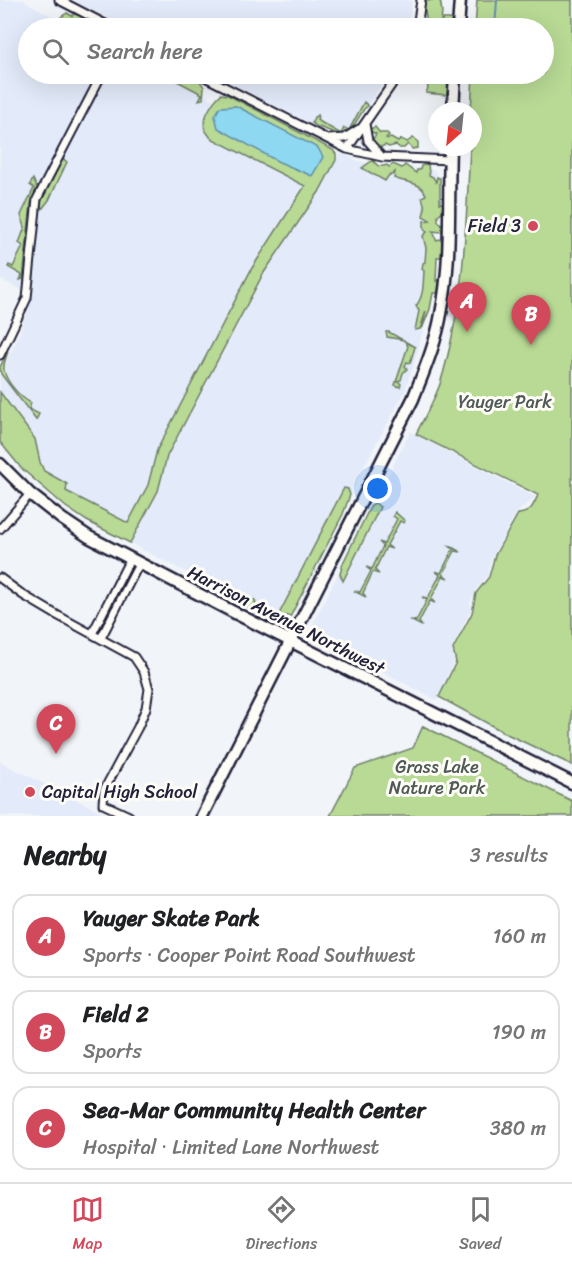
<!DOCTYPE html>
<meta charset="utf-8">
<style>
body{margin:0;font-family:Sriracha,sans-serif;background:#f6f6f6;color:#202124}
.compass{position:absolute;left:428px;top:102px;width:54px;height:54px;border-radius:50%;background:#fff;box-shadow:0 6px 24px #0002;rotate:207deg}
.you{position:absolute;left:378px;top:489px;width:21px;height:21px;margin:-15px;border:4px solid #fff;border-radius:50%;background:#1a73e8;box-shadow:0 0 0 9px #1a73e833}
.badge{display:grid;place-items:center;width:39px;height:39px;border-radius:50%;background:#d1495b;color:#fff;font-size:20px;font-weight:700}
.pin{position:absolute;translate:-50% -50px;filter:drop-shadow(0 2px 3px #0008)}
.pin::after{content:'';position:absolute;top:32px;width:21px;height:18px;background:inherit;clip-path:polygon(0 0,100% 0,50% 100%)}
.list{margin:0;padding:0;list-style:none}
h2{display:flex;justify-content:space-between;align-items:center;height:78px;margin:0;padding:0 24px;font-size:26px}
h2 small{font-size:20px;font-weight:400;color:#757577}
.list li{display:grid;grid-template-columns:39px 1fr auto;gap:18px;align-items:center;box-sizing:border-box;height:84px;margin:0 12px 12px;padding:0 12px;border:2px solid #e0e0e0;border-radius:18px}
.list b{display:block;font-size:22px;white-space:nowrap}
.list p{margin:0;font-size:20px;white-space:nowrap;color:#757577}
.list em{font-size:20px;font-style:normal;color:#757577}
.icon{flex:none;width:33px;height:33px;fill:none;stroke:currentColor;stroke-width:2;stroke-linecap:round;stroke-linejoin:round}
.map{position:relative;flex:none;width:572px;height:816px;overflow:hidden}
.search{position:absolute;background:#fff;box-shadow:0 6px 24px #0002;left:18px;right:18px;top:18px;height:66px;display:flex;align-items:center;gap:15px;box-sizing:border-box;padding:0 21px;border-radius:33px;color:#757577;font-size:22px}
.sheet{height:366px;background:#fff}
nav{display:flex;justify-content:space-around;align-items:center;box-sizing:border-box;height:84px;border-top:2px solid #e0e0e0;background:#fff;font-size:16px;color:#757577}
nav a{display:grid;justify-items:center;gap:3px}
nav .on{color:#d1495b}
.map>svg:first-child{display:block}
.built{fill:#e3eaf9}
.green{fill:#b8da95;stroke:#6d7e68;stroke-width:1.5}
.water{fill:#8fd8f1;stroke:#638fa8;stroke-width:1.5}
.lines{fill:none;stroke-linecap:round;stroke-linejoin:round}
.stream{stroke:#638fa8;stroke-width:2}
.street-casing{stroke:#22223b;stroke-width:11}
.secondary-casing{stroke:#22223b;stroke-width:15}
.street{stroke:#fdfcf7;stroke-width:7}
.secondary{stroke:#fdfcf7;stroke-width:10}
.poi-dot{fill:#d1495b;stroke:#fdfcf7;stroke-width:2}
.labels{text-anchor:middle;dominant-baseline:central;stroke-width:6;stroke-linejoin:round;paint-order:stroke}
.poi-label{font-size:18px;fill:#22223b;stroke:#fdfcf7;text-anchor:end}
.park-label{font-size:18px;fill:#4f5956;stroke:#fdfcf7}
.street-label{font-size:18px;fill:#22223b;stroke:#fdfcf7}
</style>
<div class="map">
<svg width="572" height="816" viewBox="0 0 572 816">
<rect width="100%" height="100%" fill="#f1f4f8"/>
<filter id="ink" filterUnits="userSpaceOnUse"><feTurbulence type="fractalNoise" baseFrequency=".0167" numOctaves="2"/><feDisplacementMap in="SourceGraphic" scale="12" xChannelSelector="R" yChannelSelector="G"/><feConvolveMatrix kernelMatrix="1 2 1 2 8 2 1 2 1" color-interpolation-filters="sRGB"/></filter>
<g filter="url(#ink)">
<path class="built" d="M 0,0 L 23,0 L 72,28 L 28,28 L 28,74 L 168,74 L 217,102 L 203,131 L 310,185 L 265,271 L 319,192 L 340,153 L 359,161 L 380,166 L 433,170 L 440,178 L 433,293 L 413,367 L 404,393 L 361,471 L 343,514 L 290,617 L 277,619 L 130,543 L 158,491 L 167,456 L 236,325 L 127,526 L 59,491 L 0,407 L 0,375 L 19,335 L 33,296 L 0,279 Z
M 73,0 L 412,0 L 408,28 L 127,28 Z
M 213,74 L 389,74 L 345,136 L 310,123 Z
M 410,432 L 535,497 L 516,513 L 491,559 L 488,575 L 477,588 L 470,603 L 471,609 L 452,648 L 454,661 L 437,700 L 317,638 L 312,626 Z
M 0,762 L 89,806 L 109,816 L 0,816 Z"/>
<path class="green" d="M 432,0 L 440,0 L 442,11 L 441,23 L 443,19 L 450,19 L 453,25 L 451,28 L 424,28 C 429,20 424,11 423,2 Z
M 477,0 L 572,0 L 572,765 L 509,735 L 439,697 L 456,662 L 453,649 L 472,613 L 476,593 L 489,577 L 495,555 L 518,514 C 531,513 533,506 538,495 L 416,434 C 424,418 434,401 440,384 C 464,306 466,228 470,147 L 473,147 L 473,111 L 471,111 L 473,74 L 544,74 L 544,28 L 475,28 Z
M 67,13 L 72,16 L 74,14 L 82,16 L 84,18 L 92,16 L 107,28 L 78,28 L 80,25 L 75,27 L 68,25 L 67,21 L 64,22 L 61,17 Z
M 164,74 C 179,73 196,72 204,87 L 203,99 L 199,100 L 202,94 Z
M 420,74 L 438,74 L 441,80 L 449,79 L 452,84 L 446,95 L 426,93 L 428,88 L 426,81 L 422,83 L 417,79 Z
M 221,94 L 228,95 L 333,150 L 336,154 L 336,160 L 319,192 L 263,274 L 167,456 L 158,491 L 130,543 L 87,521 L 66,507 L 21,468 L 0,442 L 0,392 L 35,439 L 40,462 L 44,471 L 67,484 L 66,491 L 128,523 L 148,485 L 157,450 L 252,268 L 305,186 L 211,138 C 210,137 206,131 205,130 C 201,119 213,101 221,94 Z
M 364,102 L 368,106 L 364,109 L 351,130 L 343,136 L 316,126 L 312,123 L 314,117 L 318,115 L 317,120 L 341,134 L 344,128 L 349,130 Z
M 375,127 L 380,133 L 387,133 L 389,135 L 386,138 L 388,139 L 391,138 L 398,142 L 401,139 L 407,142 L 413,138 L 418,142 L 418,148 L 412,149 L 408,144 L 404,148 L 400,148 L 396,145 L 389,147 L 385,145 L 379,148 L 372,141 L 376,134 L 370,131 L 370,129 Z
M 63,159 L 67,162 L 49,200 L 42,209 L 40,205 L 42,200 Z
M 373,160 C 377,166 379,168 387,165 L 389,167 L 393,164 L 402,168 L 405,165 L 416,173 L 417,170 L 420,170 L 421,166 L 428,163 L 429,175 L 433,177 L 436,182 L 437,177 L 440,178 L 440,203 L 446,204 L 445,209 L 438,215 L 438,221 L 443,226 L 442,232 L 431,231 L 434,233 L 436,240 L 440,239 C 444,244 445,250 441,257 L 437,257 L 436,281 L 439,279 L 440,287 L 437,293 L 433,293 L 430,309 L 422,329 L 426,311 L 420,329 L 415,330 L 419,311 L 416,306 C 424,296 423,284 424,271 L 422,269 L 423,263 L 425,262 L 426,248 L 423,236 L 427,232 L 424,229 L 424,221 L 430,220 L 423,216 L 425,208 L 422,197 L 426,195 C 421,181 405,183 394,178 L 395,172 L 392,175 L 389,175 L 385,181 L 362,168 Z
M 33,179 L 37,188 L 31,203 L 23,279 L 20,280 L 22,275 L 8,267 L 9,265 L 13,267 L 23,246 L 19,243 L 25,227 L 21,215 L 34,188 L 30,185 Z
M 386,332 L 389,332 L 415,347 L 410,363 L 407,362 L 405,366 L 407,369 L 403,373 L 401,380 L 398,381 L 401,384 L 400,387 L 395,385 L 408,346 L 404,340 L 387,337 Z
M 8,351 C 7,356 3,363 4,370 C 6,382 21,398 31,403 L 29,409 L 39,414 L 36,420 L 1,374 L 0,367 Z
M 344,488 L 348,489 L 350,495 L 343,514 L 290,617 L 284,615 L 277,619 L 254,607 L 251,609 L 246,606 L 245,604 L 251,599 L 255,600 L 256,605 L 278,616 Z
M 375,503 L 380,507 L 343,581 L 340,574 L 343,563 L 371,505 Z
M 395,512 L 405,521 L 404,523 L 400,521 L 387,545 L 392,549 L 386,547 L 375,570 L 379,574 L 373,572 L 363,593 L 366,597 L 354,591 L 360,592 L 371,571 L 366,567 L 372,569 L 383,546 L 379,542 L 384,544 L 397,519 L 393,516 Z
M 448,545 L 461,552 L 455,551 L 443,574 L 448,578 L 443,576 L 431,599 L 435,603 L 430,601 L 419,622 L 422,626 L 410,620 L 416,621 L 427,600 L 422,597 L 428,598 L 440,575 L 435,571 L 441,573 L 453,549 Z
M 423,726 L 572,801 L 572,816 L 330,816 L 355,768 L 413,748 Z"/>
<path class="water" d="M 236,106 L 318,148 L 323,157 L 312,176 L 277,161 L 218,128 L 215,116 L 220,107 Z"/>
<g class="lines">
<path class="stream" d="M 495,28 L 497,0"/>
<g class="street-casing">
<path id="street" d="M 59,0 L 113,28
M 417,28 L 421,0
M 199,74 L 347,149 L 382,157 L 450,160
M 365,124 L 368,141 L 382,157
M 328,139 L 345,138 L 359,129
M 347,149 L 399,74
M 0,355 L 27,298 L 37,199 L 102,74
M 0,529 L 30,494
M 0,578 L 23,595 L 55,614 L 134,657 L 144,672 L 149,689 L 146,708 L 138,727 L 104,790 L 103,804 L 129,816
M 92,634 L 130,559
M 101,638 L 139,564"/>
</g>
<g class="secondary-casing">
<path id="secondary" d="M 458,28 L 460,0
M 453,111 L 455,74
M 0,464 L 30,494 L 62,519 L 89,537 L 239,615 L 572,783
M 202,816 L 413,399 C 424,371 436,343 441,314 C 452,260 448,202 450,147"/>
</g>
<use href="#street" class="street"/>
<use href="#secondary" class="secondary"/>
</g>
</g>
<g class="poi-dot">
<circle cx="533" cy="226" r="6"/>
<circle cx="30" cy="792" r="6"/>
</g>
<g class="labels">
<g class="poi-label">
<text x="521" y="226">Field 3</text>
<text x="42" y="792" text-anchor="start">Capital High School</text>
</g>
<g class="park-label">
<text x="505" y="402">Yauger Park</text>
<text x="437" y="767">Grass Lake<tspan x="437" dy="21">Nature Park</tspan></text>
</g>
<g class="street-label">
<text transform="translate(286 620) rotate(27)">Harrison Avenue Northwest</text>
</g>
</g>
</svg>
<svg class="compass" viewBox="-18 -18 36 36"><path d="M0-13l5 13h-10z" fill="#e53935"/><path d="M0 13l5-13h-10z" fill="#757577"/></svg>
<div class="you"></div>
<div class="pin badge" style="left:467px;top:332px">A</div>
<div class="pin badge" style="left:531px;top:345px">B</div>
<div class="pin badge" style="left:56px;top:754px">C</div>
<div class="search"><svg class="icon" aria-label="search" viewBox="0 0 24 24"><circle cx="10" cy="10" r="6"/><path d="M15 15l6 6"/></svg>Search here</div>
</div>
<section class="sheet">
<h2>Nearby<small>3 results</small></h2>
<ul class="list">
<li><span class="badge">A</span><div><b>Yauger Skate Park</b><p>Sports · Cooper Point Road Southwest</p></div><em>160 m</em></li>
<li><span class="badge">B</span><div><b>Field 2</b><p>Sports</p></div><em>190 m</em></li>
<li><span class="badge">C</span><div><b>Sea-Mar Community Health Center</b><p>Hospital · Limited Lane Northwest</p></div><em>380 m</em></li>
</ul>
</section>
<nav>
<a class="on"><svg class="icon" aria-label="map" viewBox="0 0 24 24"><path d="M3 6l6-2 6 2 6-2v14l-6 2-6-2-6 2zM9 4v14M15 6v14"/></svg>Map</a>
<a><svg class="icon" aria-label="directions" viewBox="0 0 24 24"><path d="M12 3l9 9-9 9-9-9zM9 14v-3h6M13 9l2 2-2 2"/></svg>Directions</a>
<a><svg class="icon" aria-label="saved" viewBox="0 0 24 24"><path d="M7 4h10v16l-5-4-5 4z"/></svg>Saved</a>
</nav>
